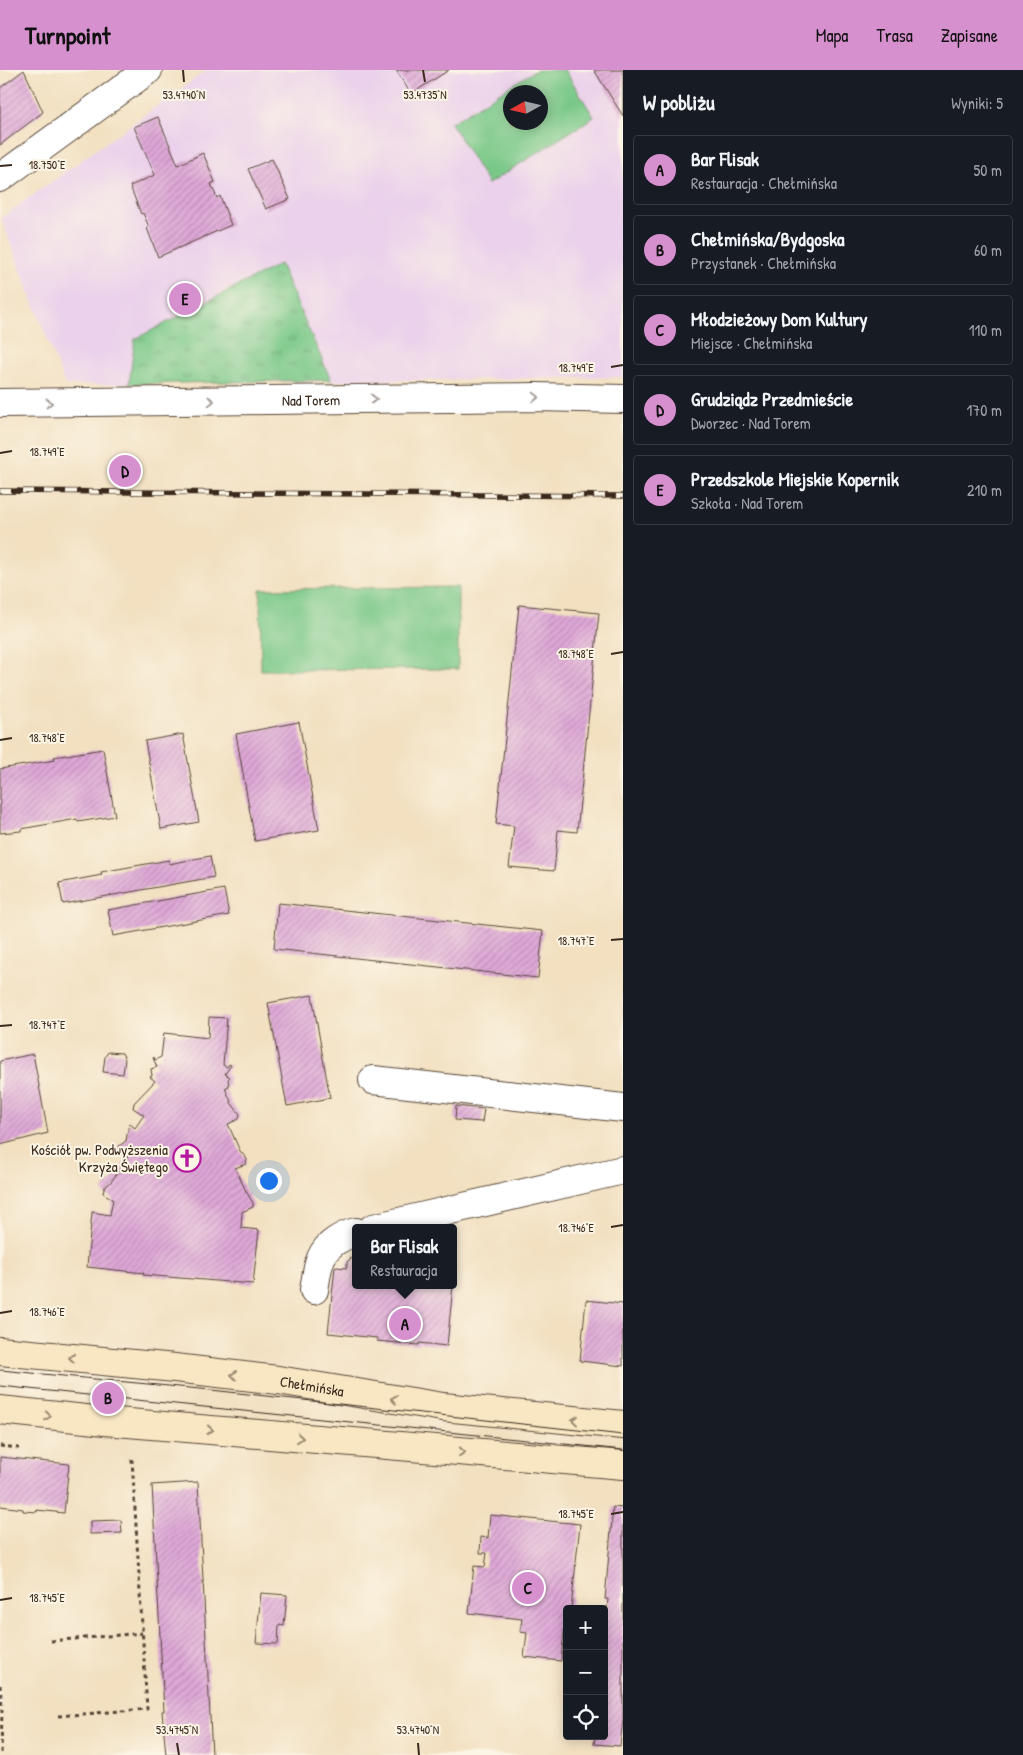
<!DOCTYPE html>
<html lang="pl">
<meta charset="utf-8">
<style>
body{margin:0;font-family:"Patrick Hand",sans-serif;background:#242831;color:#f1f3f6}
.controls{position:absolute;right:15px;bottom:15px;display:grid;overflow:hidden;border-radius:5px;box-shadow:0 2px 12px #0003}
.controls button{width:45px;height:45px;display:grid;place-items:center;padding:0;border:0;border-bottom:1px solid #363941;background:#171b24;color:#f1f3f6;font:25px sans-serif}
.compass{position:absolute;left:503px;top:15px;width:45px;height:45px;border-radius:50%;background:#171b24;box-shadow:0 2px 12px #0003;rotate:262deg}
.you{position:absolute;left:268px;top:1110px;width:18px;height:18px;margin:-12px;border:4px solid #fff;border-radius:50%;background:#1a73e8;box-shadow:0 0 0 8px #1a73e833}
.badge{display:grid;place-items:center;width:32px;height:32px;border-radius:50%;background:#d690ce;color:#111;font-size:16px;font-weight:700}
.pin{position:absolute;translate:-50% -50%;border:2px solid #fff;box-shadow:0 1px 5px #0006}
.popup{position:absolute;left:352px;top:1154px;width:105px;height:65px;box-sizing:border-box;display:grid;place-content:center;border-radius:5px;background:#171b24;filter:drop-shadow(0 1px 4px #0005);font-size:16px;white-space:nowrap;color:#9ea1a6}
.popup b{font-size:19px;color:#f1f3f6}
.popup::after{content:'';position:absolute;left:50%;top:100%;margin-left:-10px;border:10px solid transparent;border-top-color:#171b24}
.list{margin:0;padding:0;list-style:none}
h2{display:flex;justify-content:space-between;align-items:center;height:65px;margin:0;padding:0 20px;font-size:21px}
h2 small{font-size:16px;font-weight:400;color:#9ea1a6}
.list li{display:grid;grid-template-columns:32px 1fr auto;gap:15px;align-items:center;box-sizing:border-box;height:70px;margin:0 10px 10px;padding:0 10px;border:1px solid #363941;border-radius:5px}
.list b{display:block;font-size:19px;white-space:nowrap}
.list p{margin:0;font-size:16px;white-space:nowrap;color:#9ea1a6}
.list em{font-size:16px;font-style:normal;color:#9ea1a6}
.icon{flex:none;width:28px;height:28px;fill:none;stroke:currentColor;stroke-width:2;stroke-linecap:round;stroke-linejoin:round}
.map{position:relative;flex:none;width:623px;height:1685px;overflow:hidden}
header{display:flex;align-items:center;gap:30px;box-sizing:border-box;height:70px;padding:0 25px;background:#d690ce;color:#111}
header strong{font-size:24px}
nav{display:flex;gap:28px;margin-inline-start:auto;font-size:18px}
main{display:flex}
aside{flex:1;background:#171b24}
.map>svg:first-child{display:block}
.built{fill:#ebd1eb;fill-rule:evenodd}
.green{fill:#79c888;stroke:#5a7953;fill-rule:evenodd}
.park{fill:url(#park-tufts);stroke:#5a7953}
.building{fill:url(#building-hatch)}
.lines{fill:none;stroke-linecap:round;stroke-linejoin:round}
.street-casing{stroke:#564536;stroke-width:30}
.secondary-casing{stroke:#564536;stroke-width:30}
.path{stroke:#564536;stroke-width:3;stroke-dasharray:4 4;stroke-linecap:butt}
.street{stroke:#fff;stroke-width:28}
.secondary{stroke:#f9e7c3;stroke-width:28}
.tram{stroke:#3b2a1e;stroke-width:1}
.rail-casing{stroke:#3b2a1e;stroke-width:5.5}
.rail{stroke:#fcf5e5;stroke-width:4;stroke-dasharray:11;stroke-linecap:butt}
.oneway{stroke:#a79f9a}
.oneway2{stroke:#9a8870}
.ticks{fill:none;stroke:#3b2a1e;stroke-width:2}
.labels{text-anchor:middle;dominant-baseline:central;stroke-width:4;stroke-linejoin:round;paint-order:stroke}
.street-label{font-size:15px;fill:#3b2a1e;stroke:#fcf5e5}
.poi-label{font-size:15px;fill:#3b2a1e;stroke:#fcf5e5;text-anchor:end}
.ticks-label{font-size:12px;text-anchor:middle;fill:#3b2a1e;stroke:#fcf5e5;stroke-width:4;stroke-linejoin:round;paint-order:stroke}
</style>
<header>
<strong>Turnpoint</strong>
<nav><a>Mapa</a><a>Trasa</a><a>Zapisane</a></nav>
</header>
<main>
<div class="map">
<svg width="623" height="1685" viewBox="0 0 623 1685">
<defs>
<pattern id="park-tufts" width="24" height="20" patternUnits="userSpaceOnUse" patternTransform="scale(1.25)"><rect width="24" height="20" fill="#79c888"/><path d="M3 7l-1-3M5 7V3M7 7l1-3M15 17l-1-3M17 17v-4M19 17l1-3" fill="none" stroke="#64a36f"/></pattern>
<pattern id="building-hatch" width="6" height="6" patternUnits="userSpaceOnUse" patternTransform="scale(1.25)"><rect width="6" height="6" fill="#dfa8d8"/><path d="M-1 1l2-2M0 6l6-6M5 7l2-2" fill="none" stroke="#b689af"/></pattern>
</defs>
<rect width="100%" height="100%" fill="#fcf5e5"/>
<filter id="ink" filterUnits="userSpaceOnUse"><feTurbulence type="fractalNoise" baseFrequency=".02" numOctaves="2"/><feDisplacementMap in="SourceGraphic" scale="10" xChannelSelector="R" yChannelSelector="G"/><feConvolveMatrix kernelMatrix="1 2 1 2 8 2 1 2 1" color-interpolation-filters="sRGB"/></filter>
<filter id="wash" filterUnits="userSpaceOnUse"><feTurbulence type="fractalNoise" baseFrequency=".0096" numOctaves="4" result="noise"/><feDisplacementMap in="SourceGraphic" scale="20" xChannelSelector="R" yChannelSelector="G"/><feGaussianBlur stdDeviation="1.12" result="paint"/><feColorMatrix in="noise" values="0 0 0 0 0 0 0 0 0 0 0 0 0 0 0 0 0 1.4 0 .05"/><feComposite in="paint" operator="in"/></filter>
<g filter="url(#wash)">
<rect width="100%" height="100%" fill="#f2e0c1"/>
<path class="built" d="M 207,0 L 623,0 L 623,307 L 65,315 L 1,148 ZM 510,22 L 540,22 L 540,52 L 510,52 Z"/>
<path class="green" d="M 536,0 L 565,0 L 594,47 L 488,114 L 451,53 ZM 510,22 L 540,22 L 540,52 L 510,52 Z
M 458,517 L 458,599 L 261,600 L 260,519 Z"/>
<path class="park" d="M 280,194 L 331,310 L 129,314 L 135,269 Z"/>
<g id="blocks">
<path class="building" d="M 24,0 L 43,42 L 0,75 L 0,18 Z
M 396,0 L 449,0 L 411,24 Z
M 594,0 L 623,0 L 623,46 Z
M 158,47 L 178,95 L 203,83 L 215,112 L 211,114 L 217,128 L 220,126 L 231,155 L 158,187 L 147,158 L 149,157 L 143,143 L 141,144 L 130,116 L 155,105 L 134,57 Z
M 272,89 L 290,129 L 266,139 L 248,99 Z
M 519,535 L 599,543 L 577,762 L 558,760 L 554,801 L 509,797 L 514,756 L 496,754 Z
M 299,652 L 319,760 L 255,771 L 236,664 Z
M 183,664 L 199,752 L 161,759 L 145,671 Z
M 103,679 L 115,746 L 78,752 L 77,749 L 21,759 L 21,761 L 0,763 L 0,699 L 55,690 L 54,687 Z
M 210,786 L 214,807 L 63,834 L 59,813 L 102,805 L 101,802 L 169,790 L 169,794 Z
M 224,819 L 229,845 L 113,866 L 108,840 Z
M 278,833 L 543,861 L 538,908 L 274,879 Z
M 312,925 L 330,1028 L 287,1036 L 268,933 Z
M 209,947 L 227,948 L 223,995 L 227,997 L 229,994 L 231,995 L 225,1004 L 230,1007 L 228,1009 L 229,1016 L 225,1018 L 232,1034 L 240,1044 L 239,1049 L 228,1054 L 240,1081 L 247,1089 L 246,1094 L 235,1098 L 247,1123 L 253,1133 L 253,1137 L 242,1142 L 241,1158 L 259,1160 L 253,1214 L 143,1205 L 144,1203 L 87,1197 L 92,1142 L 110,1145 L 113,1129 L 103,1123 L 104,1118 L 111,1112 L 128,1087 L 118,1081 L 119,1076 L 126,1071 L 129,1053 L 135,1058 L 144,1045 L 133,1038 L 134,1033 L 155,1011 L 150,1007 L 152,1006 L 151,999 L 157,997 L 153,988 L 154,987 L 155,990 L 161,987 L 164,963 L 208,968 Z
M 108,982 L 122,983 L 125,989 L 123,1004 L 103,1002 L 105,987 Z
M 33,984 L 48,1063 L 0,1075 L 0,991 Z
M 456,1036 L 484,1039 L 482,1052 L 455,1050 Z
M 351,1188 L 356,1188 L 356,1215 L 453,1215 L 447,1276 L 419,1273 L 419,1275 L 377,1271 L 377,1268 L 328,1263 L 335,1197 L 347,1198 L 347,1192 Z
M 586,1230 L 623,1234 L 623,1296 L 580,1291 Z
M 0,1387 L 69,1394 L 64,1443 L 37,1440 L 37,1442 L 23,1441 L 23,1439 L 0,1436 Z
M 198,1412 L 212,1685 L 166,1685 L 162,1641 L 164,1641 L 152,1415 Z
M 613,1437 L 623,1438 L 623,1650 L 620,1676 L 594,1674 L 595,1666 L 604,1666 L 604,1566 L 608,1529 L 605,1529 Z
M 490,1445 L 580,1454 L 571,1539 L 567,1539 L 567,1553 L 565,1553 L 561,1591 L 524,1587 L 527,1563 L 520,1562 L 522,1549 L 469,1543 L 474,1496 L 485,1497 L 487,1483 L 480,1483 L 481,1467 L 488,1468 Z
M 121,1450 L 122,1463 L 90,1464 L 90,1451 Z
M 261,1523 L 287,1525 L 284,1556 L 279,1555 L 278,1574 L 256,1573 Z"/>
</g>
</g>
<g filter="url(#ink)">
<use href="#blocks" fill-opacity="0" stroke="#564536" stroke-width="1"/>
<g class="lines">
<g class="street-casing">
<g id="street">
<path d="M 0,108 L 148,0"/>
<path id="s1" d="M 0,333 L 536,327 L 623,329"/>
<path d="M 373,1010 L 623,1038"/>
<path d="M 373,1158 L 623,1100"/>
<path d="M 314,1220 C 316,1209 317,1197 321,1188 C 327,1174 343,1165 356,1162"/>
</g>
</g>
<g class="secondary-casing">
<g id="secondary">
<path id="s2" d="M 0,1281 L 175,1298 L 278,1310 L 443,1337 L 623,1355"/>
<path d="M 0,1340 L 105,1351 L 623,1395"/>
</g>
</g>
<path class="path" d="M 0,1376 L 19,1378
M 51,1571 L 142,1563
M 0,1615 L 2,1637 L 1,1685
M 58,1646 L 147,1639 L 132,1389"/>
<use href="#street" class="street"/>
<use href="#secondary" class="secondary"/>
<path class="tram" d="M 0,1300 L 211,1320 L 623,1365
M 0,1316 L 623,1380"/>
<g class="rail-casing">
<path id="rail" d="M 0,421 L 623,426"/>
</g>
<use href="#rail" class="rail"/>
</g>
<defs><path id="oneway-chevron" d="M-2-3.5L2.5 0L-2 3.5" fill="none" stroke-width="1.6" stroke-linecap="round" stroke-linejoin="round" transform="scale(1.25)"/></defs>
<g class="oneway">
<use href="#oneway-chevron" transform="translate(536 327) rotate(1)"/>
<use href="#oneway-chevron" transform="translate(374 329) rotate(-1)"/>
<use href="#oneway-chevron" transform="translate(211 331) rotate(-1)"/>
<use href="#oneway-chevron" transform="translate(49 333) rotate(-1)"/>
</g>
<g class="oneway2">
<use href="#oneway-chevron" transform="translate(72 1288) rotate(-175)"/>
<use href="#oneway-chevron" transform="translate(234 1305) rotate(-173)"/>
<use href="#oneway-chevron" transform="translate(394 1329) rotate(-171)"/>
<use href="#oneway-chevron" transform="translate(48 1346) rotate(5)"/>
<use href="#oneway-chevron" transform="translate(575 1350) rotate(-174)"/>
<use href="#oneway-chevron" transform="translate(210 1360) rotate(5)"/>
<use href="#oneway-chevron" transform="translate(300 1368) rotate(5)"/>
<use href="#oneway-chevron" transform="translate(462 1382) rotate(5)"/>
</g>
</g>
<path class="ticks" d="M 183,0 L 184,12M 423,0 L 425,12M 0,96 L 12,95M 611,297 L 623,295M 0,383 L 12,381M 611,584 L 623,582M 0,670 L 12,668M 611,870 L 623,869M 0,956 L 12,955M 611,1157 L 623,1155M 0,1243 L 12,1241M 611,1444 L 623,1442M 0,1530 L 12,1528M 177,1673 L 179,1685M 418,1673 L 419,1685"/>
<defs>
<g id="church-ring" transform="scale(1.4375)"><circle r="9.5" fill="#fcf5e5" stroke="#b5179e" stroke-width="1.5"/><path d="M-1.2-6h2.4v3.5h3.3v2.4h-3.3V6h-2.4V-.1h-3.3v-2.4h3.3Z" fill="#b5179e"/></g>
</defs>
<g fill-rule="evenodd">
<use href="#church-ring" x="187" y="1088"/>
</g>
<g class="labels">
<g class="street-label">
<text stroke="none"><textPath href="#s1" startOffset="311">Nad Torem</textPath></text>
<text stroke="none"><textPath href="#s2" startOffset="314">Chełmińska</textPath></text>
</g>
<g class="poi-label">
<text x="168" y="1079">Kościół pw. Podwyższenia<tspan x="168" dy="17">Krzyża Świętego</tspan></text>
</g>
</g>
<g class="ticks-label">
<text x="184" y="29">53.4740°N</text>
<text x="425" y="29">53.4735°N</text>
<text x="47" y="99">18.750°E</text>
<text x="576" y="302">18.749°E</text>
<text x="47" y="386">18.749°E</text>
<text x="576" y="588">18.748°E</text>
<text x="47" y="672">18.748°E</text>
<text x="576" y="875">18.747°E</text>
<text x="47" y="959">18.747°E</text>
<text x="576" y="1162">18.746°E</text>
<text x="47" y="1246">18.746°E</text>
<text x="576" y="1448">18.745°E</text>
<text x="47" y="1532">18.745°E</text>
<text x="177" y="1664">53.4745°N</text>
<text x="418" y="1664">53.4740°N</text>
</g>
</svg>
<div class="controls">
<button>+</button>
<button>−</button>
<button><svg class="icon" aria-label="locate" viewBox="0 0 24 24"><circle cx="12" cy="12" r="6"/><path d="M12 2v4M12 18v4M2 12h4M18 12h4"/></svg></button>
</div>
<svg class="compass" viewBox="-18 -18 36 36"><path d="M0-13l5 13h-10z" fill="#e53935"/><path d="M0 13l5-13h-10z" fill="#9ea1a6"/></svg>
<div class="you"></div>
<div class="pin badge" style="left:405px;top:1254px">A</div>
<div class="popup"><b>Bar Flisak</b>Restauracja</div>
<div class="pin badge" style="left:108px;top:1328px">B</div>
<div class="pin badge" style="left:528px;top:1518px">C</div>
<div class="pin badge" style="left:125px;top:401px">D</div>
<div class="pin badge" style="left:185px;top:229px">E</div>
</div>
<aside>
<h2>W pobliżu<small>Wyniki: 5</small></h2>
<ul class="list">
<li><span class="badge">A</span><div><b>Bar Flisak</b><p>Restauracja · Chełmińska</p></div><em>50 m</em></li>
<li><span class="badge">B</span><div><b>Chełmińska/Bydgoska</b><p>Przystanek · Chełmińska</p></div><em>60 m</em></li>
<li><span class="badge">C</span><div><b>Młodzieżowy Dom Kultury</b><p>Miejsce · Chełmińska</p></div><em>110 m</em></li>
<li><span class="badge">D</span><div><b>Grudziądz Przedmieście</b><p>Dworzec · Nad Torem</p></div><em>170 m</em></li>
<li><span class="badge">E</span><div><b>Przedszkole Miejskie Kopernik</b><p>Szkoła · Nad Torem</p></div><em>210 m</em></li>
</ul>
</aside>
</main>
